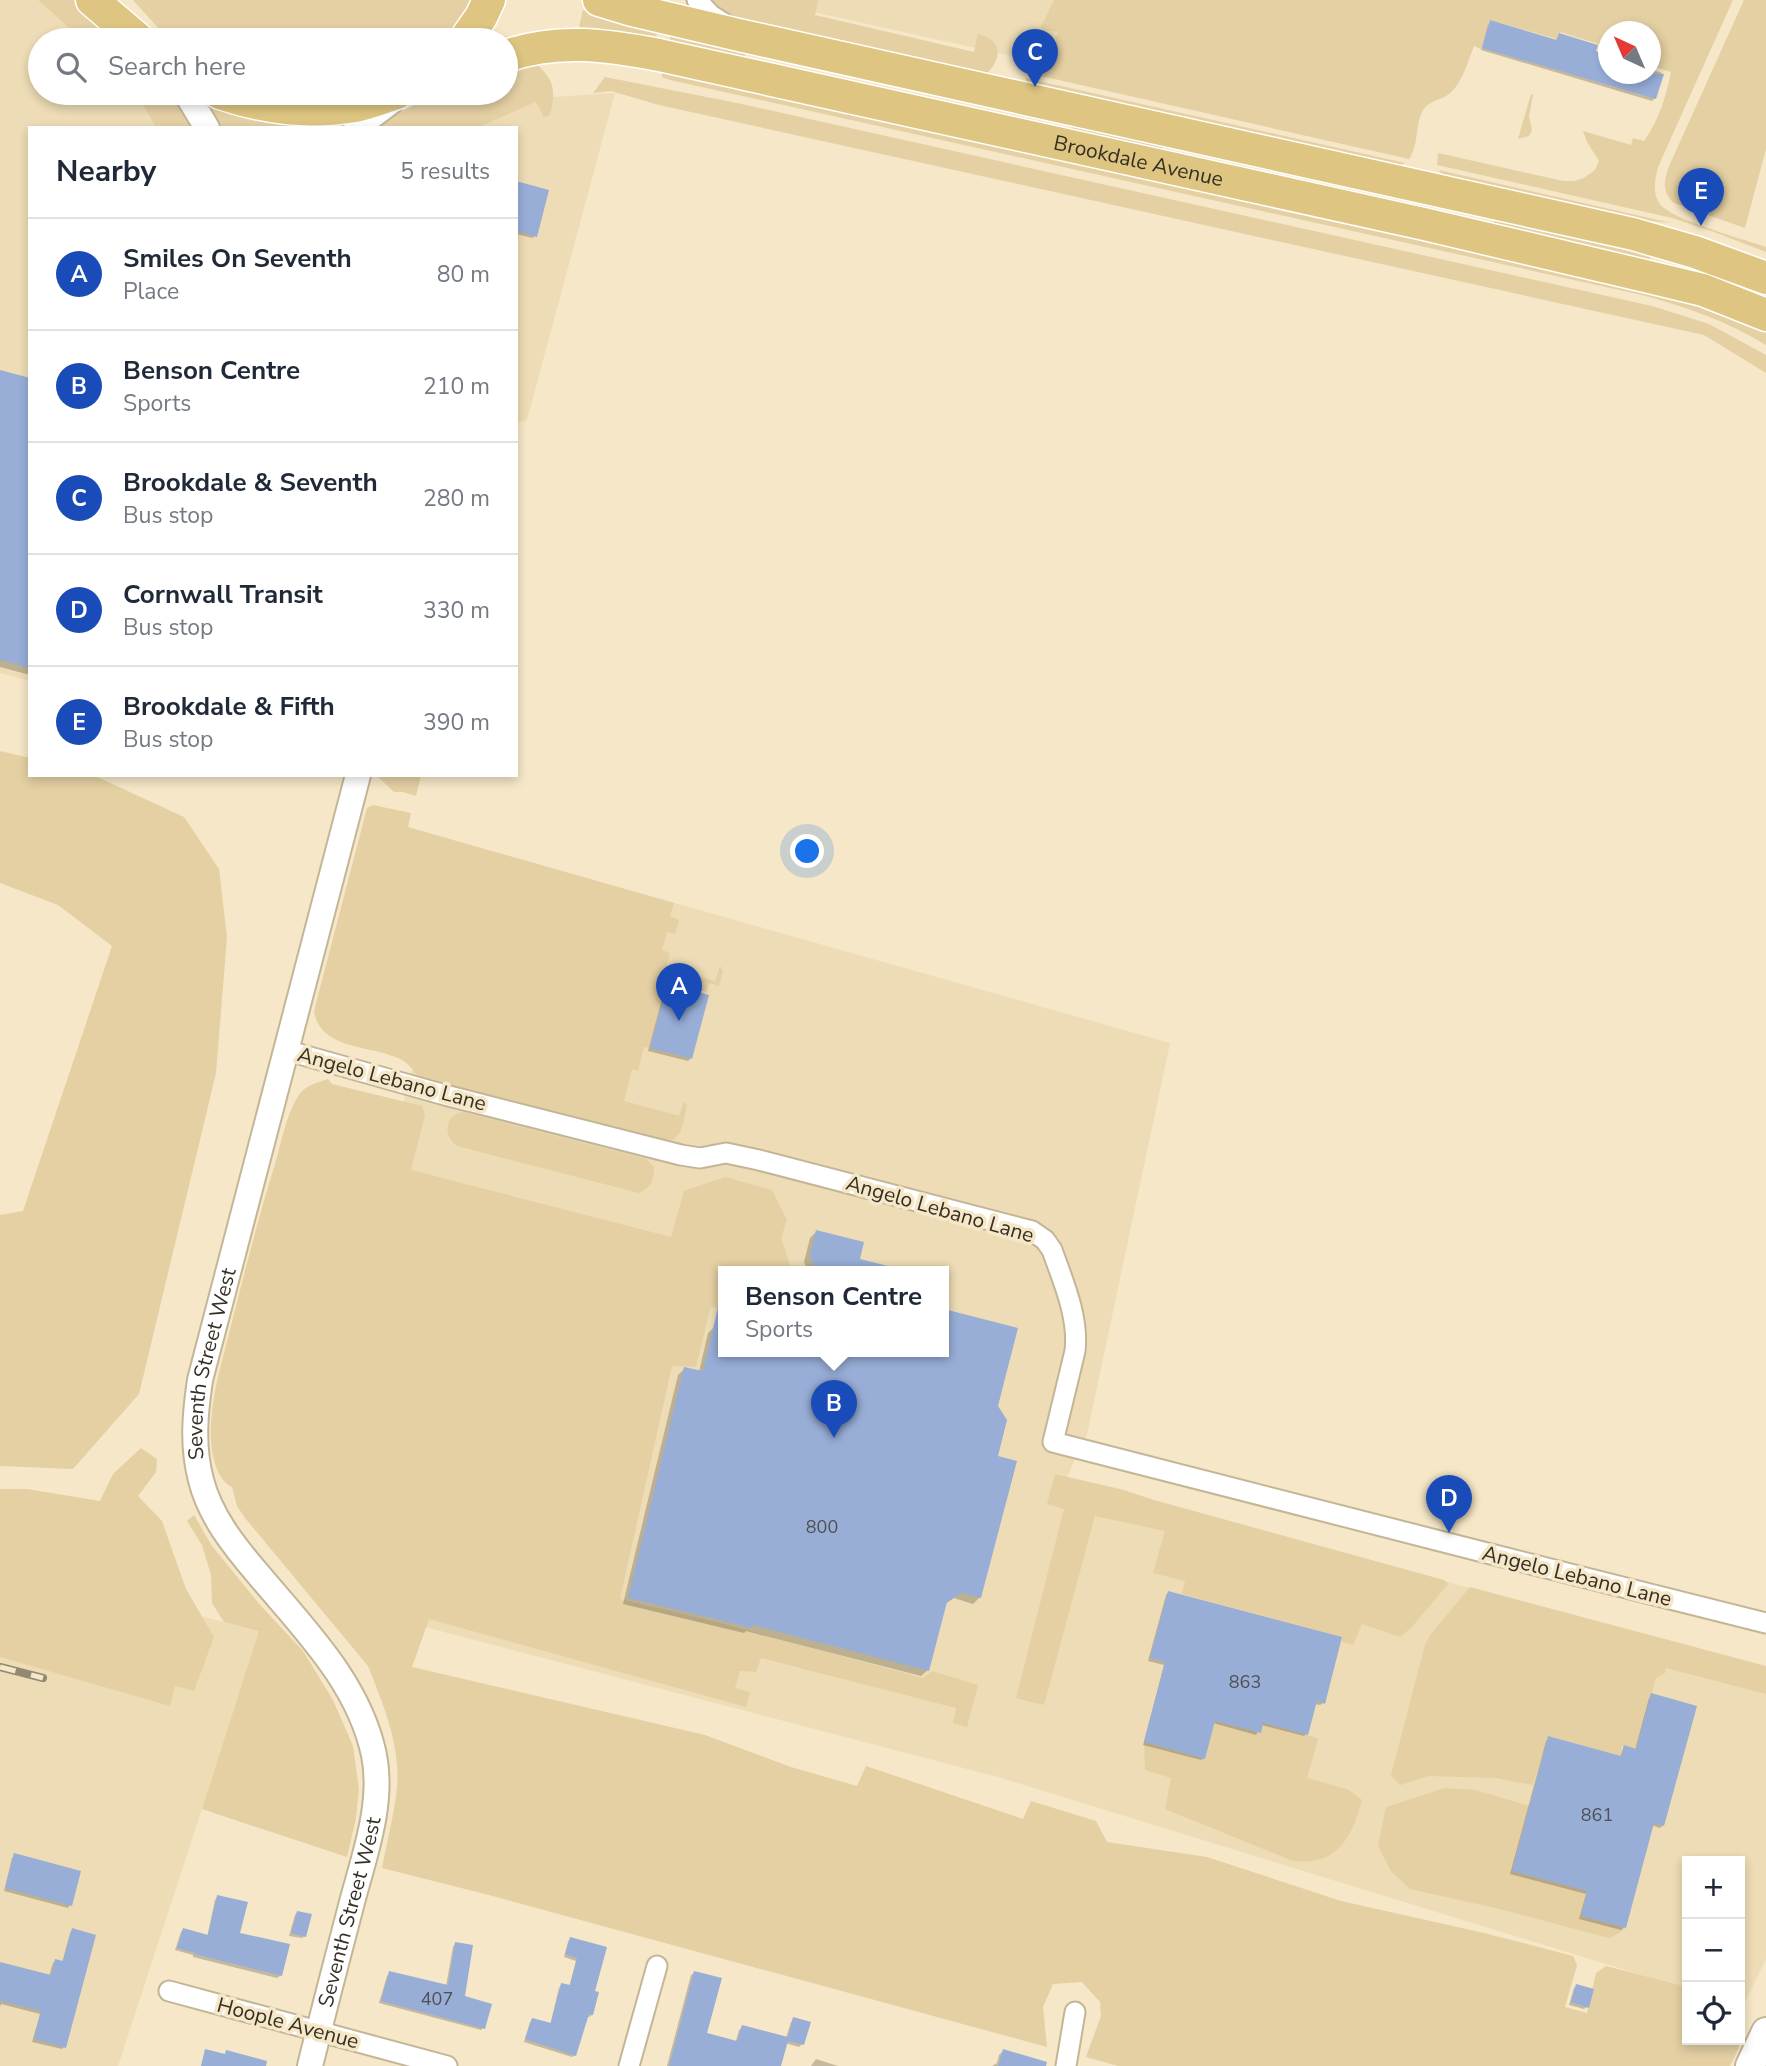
<!DOCTYPE html>
<meta charset="utf-8">
<style>
body{margin:0;font-family:"Nunito Sans",sans-serif;background:#f6f6f7;color:#1f2937}
.controls{position:absolute;right:21px;bottom:21px;display:grid;overflow:hidden;border-radius:0px;box-shadow:0 4px 10px #0003}
.controls button{width:63px;height:63px;display:grid;place-items:center;padding:0;border:0;border-bottom:2px solid #e0e1e3;background:#fff;color:#1f2937;font:35px sans-serif}
.compass{position:absolute;left:1598px;top:21px;width:63px;height:63px;border-radius:50%;background:#fff;box-shadow:0 4px 10px #0003;rotate:316deg}
.you{position:absolute;left:808px;top:852px;width:24px;height:24px;margin:-18px;border:5px solid #fff;border-radius:50%;background:#1a73e8;box-shadow:0 0 0 10px #1a73e833}
.badge{display:grid;place-items:center;width:46px;height:46px;border-radius:50%;background:#194cb9;color:#fff;font-size:23px;font-weight:700}
.pin{position:absolute;translate:-50% -58px;filter:drop-shadow(0 2px 4px #0008)}
.pin::after{content:'';position:absolute;top:37px;width:24px;height:21px;background:inherit;clip-path:polygon(0 0,100% 0,50% 100%)}
.popup{position:absolute;left:718px;top:1266px;width:231px;height:91px;box-sizing:border-box;display:grid;place-content:center;border-radius:0px;background:#fff;filter:drop-shadow(0 2px 5px #0005);font-size:23px;white-space:nowrap;color:#747a83}
.popup b{font-size:26px;color:#1f2937}
.popup::after{content:'';position:absolute;left:50%;top:100%;margin-left:-14px;border:14px solid transparent;border-top-color:#fff}
.list{margin:0;padding:0;list-style:none}
h2{display:flex;justify-content:space-between;align-items:center;height:91px;margin:0;padding:0 28px;font-size:30px}
h2 small{font-size:23px;font-weight:400;color:#747a83}
.list li{display:grid;grid-template-columns:46px 1fr auto;gap:21px;align-items:center;box-sizing:border-box;height:112px;padding:0 28px;border-top:2px solid #e0e1e3}
.list b{display:block;font-size:26px;white-space:nowrap}
.list p{margin:0;font-size:23px;white-space:nowrap;color:#747a83}
.list em{font-size:23px;font-style:normal;color:#747a83}
.icon{flex:none;width:38px;height:38px;fill:none;stroke:currentColor;stroke-width:2;stroke-linecap:round;stroke-linejoin:round}
.map{position:relative;flex:none;width:1766px;height:2066px;overflow:hidden}
.search{position:absolute;background:#fff;box-shadow:0 4px 10px #0003;left:28px;top:28px;width:490px;height:77px;display:flex;align-items:center;gap:18px;box-sizing:border-box;padding:0 24px;border-radius:38px;color:#747a83;font-size:26px}
.panel{position:absolute;background:#fff;box-shadow:0 4px 10px #0003;left:28px;top:126px;width:490px;height:651px;border-radius:0px}
.map>svg:first-child{display:block}
.built{fill:#eddcb5;fill-rule:evenodd}
.green{fill:#e4d0a3}
.shadow{fill:#0003}
.building{fill:#98aed7}
.lines{fill:none;stroke-linecap:round;stroke-linejoin:round}
.minor-casing{stroke:#c3b697;stroke-width:23}
.tertiary-casing{stroke:#c3b697;stroke-width:28}
.secondary-casing{stroke:#c3b697;stroke-width:32}
.primary-casing{stroke:#fff;stroke-width:35}
.minor{stroke:#fff;stroke-width:19}
.tertiary{stroke:#fff;stroke-width:24}
.secondary{stroke:#fff;stroke-width:28}
.primary{stroke:#dec582;stroke-width:32}
.rail-casing{stroke:#928973;stroke-width:8}
.rail{stroke:#f5e7c7;stroke-width:5;stroke-dasharray:16;stroke-linecap:butt}
.labels{text-anchor:middle;dominant-baseline:central;stroke-width:7;stroke-linejoin:round;paint-order:stroke}
.number-label{font-size:18px;fill:#4e5051}
.street-label{font-size:21px;fill:#353024;stroke:#f5e7c7}
</style>
<div class="map">
<svg width="1766" height="2066" viewBox="0 0 1766 2066">
<rect width="100%" height="100%" fill="#f5e7c7"/>
<path class="built" d="M 0,0 L 38,0 L 81,40 L 40,40 L 40,93 L 138,93 L 157,128 L 30,128 L 30,681 L 0,673 Z
M 759,0 L 1079,0 L 1049,64 Z
M 615,93 L 527,420 L 516,423 L 516,128 L 477,128 L 536,102 L 554,97 Z
M 473,846 L 1170,1043 L 1087,1434 L 1067,1477 L 1766,1670 L 1766,1959 L 1743,2006 L 1740,2005 L 1740,1861 L 1687,1861 L 1687,1989 L 998,1777 L 379,1615 L 382,1182 ZM 724,1272 L 944,1272 L 944,1352 L 724,1352 Z
M 0,1566 L 260,1631 L 118,2066 L 0,2066 Z"/>
<path class="green" d="M 38,0 L 74,0 L 118,40 L 82,40 Z
M 133,0 L 471,0 L 468,13 L 444,40 L 169,40 Z
M 707,0 L 818,0 L 815,15 L 974,52 L 978,34 C 1006,41 1001,62 983,77 L 727,18 Z
M 1054,0 L 1733,0 L 1658,167 C 1655,179 1652,194 1660,204 C 1670,219 1746,240 1766,247 L 1766,252 L 1714,232 L 1672,218 L 1437,165 L 1438,153 L 1563,181 L 1575,181 L 1584,178 L 1595,170 L 1599,161 L 1587,142 L 1583,131 L 1631,145 L 1633,138 L 1644,141 C 1659,120 1666,97 1671,72 L 1651,66 L 1650,32 L 1608,32 L 1608,54 L 1601,52 L 1602,45 L 1560,32 L 1557,39 L 1490,20 L 1481,49 L 1474,46 C 1468,61 1462,84 1449,94 C 1440,101 1428,100 1422,112 C 1415,127 1419,144 1409,159 L 1023,72 C 1023,51 1034,48 1052,51 L 1058,32 L 1044,30 L 1041,27 Z
M 1744,0 L 1766,0 L 1766,149 L 1745,228 L 1674,203 C 1661,192 1664,179 1670,164 Z
M 583,10 L 658,28 L 655,42 L 599,29 L 579,27 Z
M 672,31 L 747,48 L 743,62 L 668,45 Z
M 531,59 C 553,78 557,86 550,115 L 544,117 L 536,102 L 477,128 L 369,128 L 438,93 L 506,93 L 506,67 Z
M 662,66 L 1682,298 L 1766,331 L 1766,345 C 1727,321 1686,307 1642,295 L 670,80 L 662,77 Z
M 605,77 L 737,103 L 1652,306 L 1709,324 L 1766,355 L 1766,373 L 1704,335 L 659,105 L 611,91 L 593,93 Z
M 1025,78 L 1405,163 L 1398,167 L 1029,87 Z
M 137,93 L 172,93 L 197,128 L 156,128 Z
M 1531,94 L 1533,95 L 1529,116 L 1532,130 L 1529,136 L 1518,139 Z
M 204,103 C 253,123 290,129 343,124 L 339,128 L 219,128 Z
M 1073,120 L 1164,141 L 1162,154 L 1070,135 Z
M 1439,170 L 1671,223 L 1611,217 L 1446,180 Z
M 1495,214 L 1652,250 L 1649,264 L 1493,228 Z
M 0,751 L 30,758 L 30,775 L 93,775 L 184,817 L 219,869 L 227,937 L 216,1073 L 139,1394 L 73,1469 L 0,1466 L 0,1215 L 23,1211 L 112,946 L 58,905 L 0,883 Z
M 376,775 L 421,775 L 416,796 L 403,792 L 394,792 Z
M 373,805 L 411,813 L 408,827 L 674,903 L 670,916 L 679,920 L 675,934 L 667,932 L 662,950 L 670,953 L 666,968 L 715,981 L 720,966 L 723,971 L 719,986 L 709,983 L 706,992 L 667,983 L 649,1048 L 644,1047 L 638,1071 L 632,1069 L 624,1101 L 679,1116 L 684,1101 L 687,1106 C 683,1121 683,1144 663,1140 L 417,1076 C 413,1070 409,1064 402,1060 C 373,1044 321,1052 314,1011 L 367,808 Z
M 328,1079 L 332,1084 L 422,1106 L 425,1115 L 411,1170 L 671,1237 L 684,1191 L 725,1177 L 772,1190 L 787,1220 L 781,1238 L 790,1265 L 780,1272 L 724,1272 L 724,1310 L 711,1306 L 696,1367 L 672,1366 L 620,1599 L 717,1622 L 923,1678 L 932,1671 L 978,1685 L 967,1727 L 953,1723 L 956,1708 L 761,1658 L 756,1672 L 740,1671 L 735,1688 L 750,1692 L 746,1707 L 429,1619 L 412,1667 L 705,1735 L 791,1767 L 857,1786 L 866,1766 L 1023,1819 L 1031,1801 L 1096,1821 L 1107,1842 L 1207,1857 L 1341,1901 L 1484,1933 L 1573,1956 L 1577,1965 L 1565,2007 L 1587,2013 L 1596,1973 L 1606,1966 L 1687,1987 L 1687,2040 L 1740,2040 L 1740,2017 C 1745,2036 1739,2049 1730,2066 L 1118,2066 L 1086,2057 L 1101,2016 L 1100,2002 L 1082,1982 L 1053,1984 L 1043,2007 L 1047,2047 L 489,1895 L 382,1868 C 387,1842 394,1815 397,1788 C 401,1746 383,1704 368,1666 L 245,1518 L 237,1506 L 232,1487 C 217,1480 212,1456 211,1441 C 209,1403 221,1366 230,1330 C 244,1274 258,1219 275,1164 C 281,1144 286,1116 297,1098 C 303,1086 316,1083 328,1079 Z
M 462,1112 L 646,1159 L 654,1167 C 654,1181 651,1187 639,1193 L 457,1146 C 443,1136 444,1117 462,1112 Z
M 141,1448 L 157,1459 L 156,1472 L 138,1496 L 162,1521 L 186,1589 L 214,1637 L 194,1691 L 175,1686 L 170,1706 L 0,1657 L 0,1489 L 27,1489 L 100,1501 L 113,1474 Z
M 1055,1474 L 1124,1490 L 1154,1500 L 1444,1580 L 1448,1584 L 1412,1627 L 1400,1637 L 1362,1624 L 1353,1645 L 1342,1642 L 1342,1637 L 1182,1594 L 1185,1581 L 1153,1573 L 1165,1531 L 1095,1516 L 1044,1705 L 1016,1698 L 1064,1509 L 1047,1504 Z
M 194,1515 L 212,1546 L 261,1606 L 303,1651 L 333,1700 L 353,1746 L 359,1789 L 356,1818 L 347,1857 L 202,1809 L 259,1631 L 224,1622 L 212,1603 L 211,1575 L 202,1545 L 187,1521 Z
M 1470,1587 L 1766,1666 L 1766,1694 L 1666,1668 L 1665,1673 L 1656,1678 L 1636,1749 L 1622,1746 L 1621,1756 L 1548,1736 L 1533,1785 L 1495,1778 L 1428,1776 L 1400,1785 L 1391,1775 L 1425,1645 L 1430,1635 Z
M 1215,1721 L 1261,1732 L 1263,1723 L 1308,1735 L 1318,1739 L 1307,1778 L 1349,1790 L 1362,1800 C 1352,1838 1337,1866 1293,1861 L 1165,1809 L 1171,1778 L 1145,1770 L 1144,1742 L 1205,1758 Z
M 1445,1788 L 1475,1790 L 1529,1806 L 1512,1871 L 1587,1891 L 1581,1916 L 1626,1928 L 1616,1935 L 1609,1938 L 1500,1909 L 1410,1889 L 1391,1871 L 1378,1846 L 1386,1807 Z"/>
<path class="shadow" d="M 1491,22 L 1555,41 L 1559,35 L 1594,52 L 1608,57 L 1608,74 L 1650,74 L 1650,69 L 1662,73 L 1655,98 L 1652,101 L 1481,50 L 1488,25 Z
M 516,183 L 535,236 L 532,238 L 516,234 Z
M 0,372 L 30,380 L 30,675 L 0,667 Z
M 667,985 L 690,1059 L 688,1061 L 648,1051 L 665,988 Z
M 816,1232 L 858,1260 L 900,1272 L 793,1272 L 806,1267 L 804,1262 L 810,1238 Z
M 714,1327 L 724,1352 L 996,1407 L 995,1457 L 980,1597 L 973,1604 L 954,1598 L 945,1604 L 928,1670 L 921,1676 L 746,1631 L 744,1633 L 623,1604 L 678,1375 L 684,1369 L 699,1372 L 708,1333 Z
M 1168,1593 L 1323,1703 L 1320,1705 L 1314,1704 L 1306,1734 L 1304,1736 L 1261,1725 L 1256,1735 L 1213,1723 L 1204,1758 L 1201,1760 L 1143,1745 L 1164,1665 L 1148,1661 L 1166,1595 Z
M 1652,1695 L 1663,1825 L 1660,1828 L 1651,1825 L 1624,1927 L 1621,1930 L 1579,1919 L 1586,1894 L 1510,1874 L 1546,1741 L 1549,1738 L 1620,1757 L 1624,1747 L 1635,1750 L 1649,1698 Z
M 15,1855 L 70,1905 L 68,1908 L 4,1891 L 12,1858 Z
M 218,1897 L 238,1934 L 287,1945 L 280,1976 L 277,1978 L 193,1957 L 193,1955 L 175,1950 L 181,1932 L 183,1930 L 207,1937 L 215,1900 Z
M 297,1913 L 305,1936 L 302,1938 L 289,1936 L 295,1915 Z
M 72,1930 L 64,2047 L 62,2049 L 32,2042 L 40,2014 L 1,2004 L 0,2007 L 0,1964 L 49,1976 L 53,1963 L 55,1961 L 62,1963 L 70,1933 Z
M 570,1939 L 593,1993 L 592,2015 L 589,2017 L 587,2017 L 575,2055 L 572,2057 L 524,2042 L 530,2022 L 533,2020 L 550,2025 L 559,1988 L 562,1985 L 569,1987 L 576,1961 L 564,1957 L 568,1942 Z
M 455,1944 L 463,1997 L 483,2028 L 481,2030 L 379,2003 L 387,1976 L 390,1973 L 446,1986 L 453,1947 Z
M 694,1973 L 705,2034 L 725,2066 L 667,2066 L 691,1975 Z
M 1576,1986 L 1587,2007 L 1584,2009 L 1569,2005 L 1574,1988 Z
M 794,2019 L 802,2044 L 799,2047 L 785,2043 L 780,2066 L 758,2066 L 734,2048 L 739,2030 L 742,2027 L 786,2038 L 791,2022 Z
M 1003,2051 L 1021,2066 L 992,2066 L 997,2063 L 999,2055 Z
M 816,2059 L 838,2066 L 811,2066 Z"/>
<path class="building" d="M 1490,20 L 1557,40 L 1559,33 L 1598,45 L 1596,51 L 1608,55 L 1608,74 L 1664,74 L 1656,99 L 1482,48 Z
M 516,181 L 549,190 L 537,237 L 516,231 Z
M 0,370 L 30,378 L 30,668 L 0,660 Z
M 667,983 L 709,995 L 692,1059 L 650,1048 Z
M 816,1230 L 864,1242 L 860,1259 L 888,1266 L 888,1272 L 816,1272 L 810,1255 Z
M 718,1307 L 724,1308 L 724,1352 L 944,1352 L 944,1309 L 1018,1328 L 998,1406 L 1007,1420 L 998,1456 L 1017,1461 L 981,1598 L 962,1593 L 947,1602 L 929,1671 L 752,1625 L 752,1628 L 628,1598 L 684,1367 L 703,1371 Z
M 1168,1591 L 1342,1637 L 1325,1704 L 1317,1701 L 1308,1735 L 1263,1723 L 1261,1733 L 1215,1721 L 1205,1759 L 1144,1742 L 1165,1662 L 1150,1658 Z
M 1651,1693 L 1697,1706 L 1664,1826 L 1654,1823 L 1626,1928 L 1581,1916 L 1587,1891 L 1512,1871 L 1548,1736 L 1621,1756 L 1624,1745 L 1636,1749 Z
M 14,1853 L 81,1871 L 72,1906 L 5,1888 Z
M 217,1895 L 248,1902 L 240,1933 L 290,1944 L 282,1976 L 194,1954 L 195,1953 L 177,1948 L 183,1928 L 208,1935 Z
M 297,1911 L 312,1914 L 306,1937 L 291,1933 Z
M 72,1928 L 96,1935 L 66,2048 L 34,2039 L 41,2011 L 0,2001 L 0,1962 L 51,1975 L 55,1959 L 63,1961 Z
M 570,1937 L 607,1947 L 595,1991 L 599,1992 L 593,2015 L 589,2014 L 576,2056 L 525,2039 L 532,2018 L 551,2023 L 561,1983 L 570,1985 L 577,1958 L 565,1954 Z
M 455,1942 L 473,1945 L 465,1996 L 492,2004 L 485,2029 L 381,2001 L 389,1971 L 448,1985 Z
M 694,1971 L 722,1978 L 707,2033 L 737,2041 L 742,2025 L 788,2037 L 793,2017 L 811,2022 L 804,2045 L 788,2041 L 781,2066 L 669,2066 Z
M 1576,1984 L 1594,1989 L 1589,2008 L 1571,2002 Z
M 205,2049 L 225,2054 L 226,2050 L 267,2061 L 266,2066 L 201,2066 Z
M 1003,2049 L 1047,2062 L 1046,2066 L 998,2066 Z"/>
<g class="lines">
<g class="minor-casing">
<path id="minor" d="M 697,0 L 711,15 L 728,26
M 285,1050 L 445,1095 L 681,1155 L 700,1158 L 726,1153 L 759,1160 L 1032,1231 L 1045,1240 L 1052,1250 C 1063,1281 1079,1317 1075,1351 L 1053,1442 L 1479,1551 L 1766,1623
M 169,1991 L 447,2066
M 629,2066 L 657,1966
M 1066,2066 L 1075,2012"/>
</g>
<g class="tertiary-casing">
<g id="tertiary">
<path d="M 186,93 L 207,128"/>
<path d="M 356,128 L 392,101"/>
<path id="s1" d="M 310,2066 C 323,2013 337,1960 351,1906 C 363,1859 384,1805 374,1755 C 359,1683 304,1629 258,1574 C 234,1546 210,1516 201,1480 C 192,1446 195,1414 200,1380 L 358,775"/>
</g>
</g>
<g class="secondary-casing">
<path id="secondary" d="M 1750,2066 L 1766,2032"/>
</g>
<g class="primary-casing">
<g id="primary">
<path d="M 92,0 L 139,40"/>
<path d="M 599,0 L 632,10 L 743,36 L 1633,234 L 1695,252 L 1766,278"/>
<path d="M 465,40 L 481,17 L 489,0"/>
<path id="s2" d="M 506,56 C 557,38 607,45 659,55 L 1424,224 L 1649,277 L 1703,290 L 1766,315"/>
<path d="M 220,93 C 264,108 308,114 355,106 C 370,103 384,97 397,93"/>
</g>
</g>
<use href="#minor" class="minor"/>
<use href="#tertiary" class="tertiary"/>
<use href="#secondary" class="secondary"/>
<use href="#primary" class="primary"/>
<g class="rail-casing">
<path id="rail" d="M 0,1667 L 43,1678"/>
</g>
<use href="#rail" class="rail"/>
</g>
<g class="labels">
<g class="number-label">
<text x="822" y="1527">800</text>
<text x="1245" y="1682">863</text>
<text x="1597" y="1815">861</text>
<text x="437" y="1999">407</text>
</g>
<g class="street-label">
<text stroke="none"><textPath href="#s2" startOffset="646">Brookdale Avenue</textPath></text>
<text transform="translate(392 1079) rotate(15)">Angelo Lebano Lane</text>
<text transform="translate(940 1209) rotate(16)">Angelo Lebano Lane</text>
<text stroke="none"><textPath href="#s1" startOffset="766">Seventh Street West</textPath></text>
<text transform="translate(1577 1576) rotate(14)">Angelo Lebano Lane</text>
<text stroke="none"><textPath href="#s1" startOffset="159">Seventh Street West</textPath></text>
<text transform="translate(288 2023) rotate(15)">Hoople Avenue</text>
</g>
</g>
</svg>
<div class="controls">
<button>+</button>
<button>−</button>
<button><svg class="icon" aria-label="locate" viewBox="0 0 24 24"><circle cx="12" cy="12" r="6"/><path d="M12 2v4M12 18v4M2 12h4M18 12h4"/></svg></button>
</div>
<svg class="compass" viewBox="-18 -18 36 36"><path d="M0-13l5 13h-10z" fill="#e53935"/><path d="M0 13l5-13h-10z" fill="#747a83"/></svg>
<div class="you"></div>
<div class="pin badge" style="left:679px;top:1021px">A</div>
<div class="pin badge" style="left:834px;top:1438px">B</div>
<div class="popup"><b>Benson Centre</b>Sports</div>
<div class="pin badge" style="left:1035px;top:87px">C</div>
<div class="pin badge" style="left:1449px;top:1533px">D</div>
<div class="pin badge" style="left:1701px;top:226px">E</div>
<div class="search"><svg class="icon" aria-label="search" viewBox="0 0 24 24"><circle cx="10" cy="10" r="6"/><path d="M15 15l6 6"/></svg>Search here</div>
<section class="panel">
<h2>Nearby<small>5 results</small></h2>
<ul class="list">
<li><span class="badge">A</span><div><b>Smiles On Seventh</b><p>Place</p></div><em>80 m</em></li>
<li><span class="badge">B</span><div><b>Benson Centre</b><p>Sports</p></div><em>210 m</em></li>
<li><span class="badge">C</span><div><b>Brookdale &amp; Seventh</b><p>Bus stop</p></div><em>280 m</em></li>
<li><span class="badge">D</span><div><b>Cornwall Transit</b><p>Bus stop</p></div><em>330 m</em></li>
<li><span class="badge">E</span><div><b>Brookdale &amp; Fifth</b><p>Bus stop</p></div><em>390 m</em></li>
</ul>
</section>
</div>
